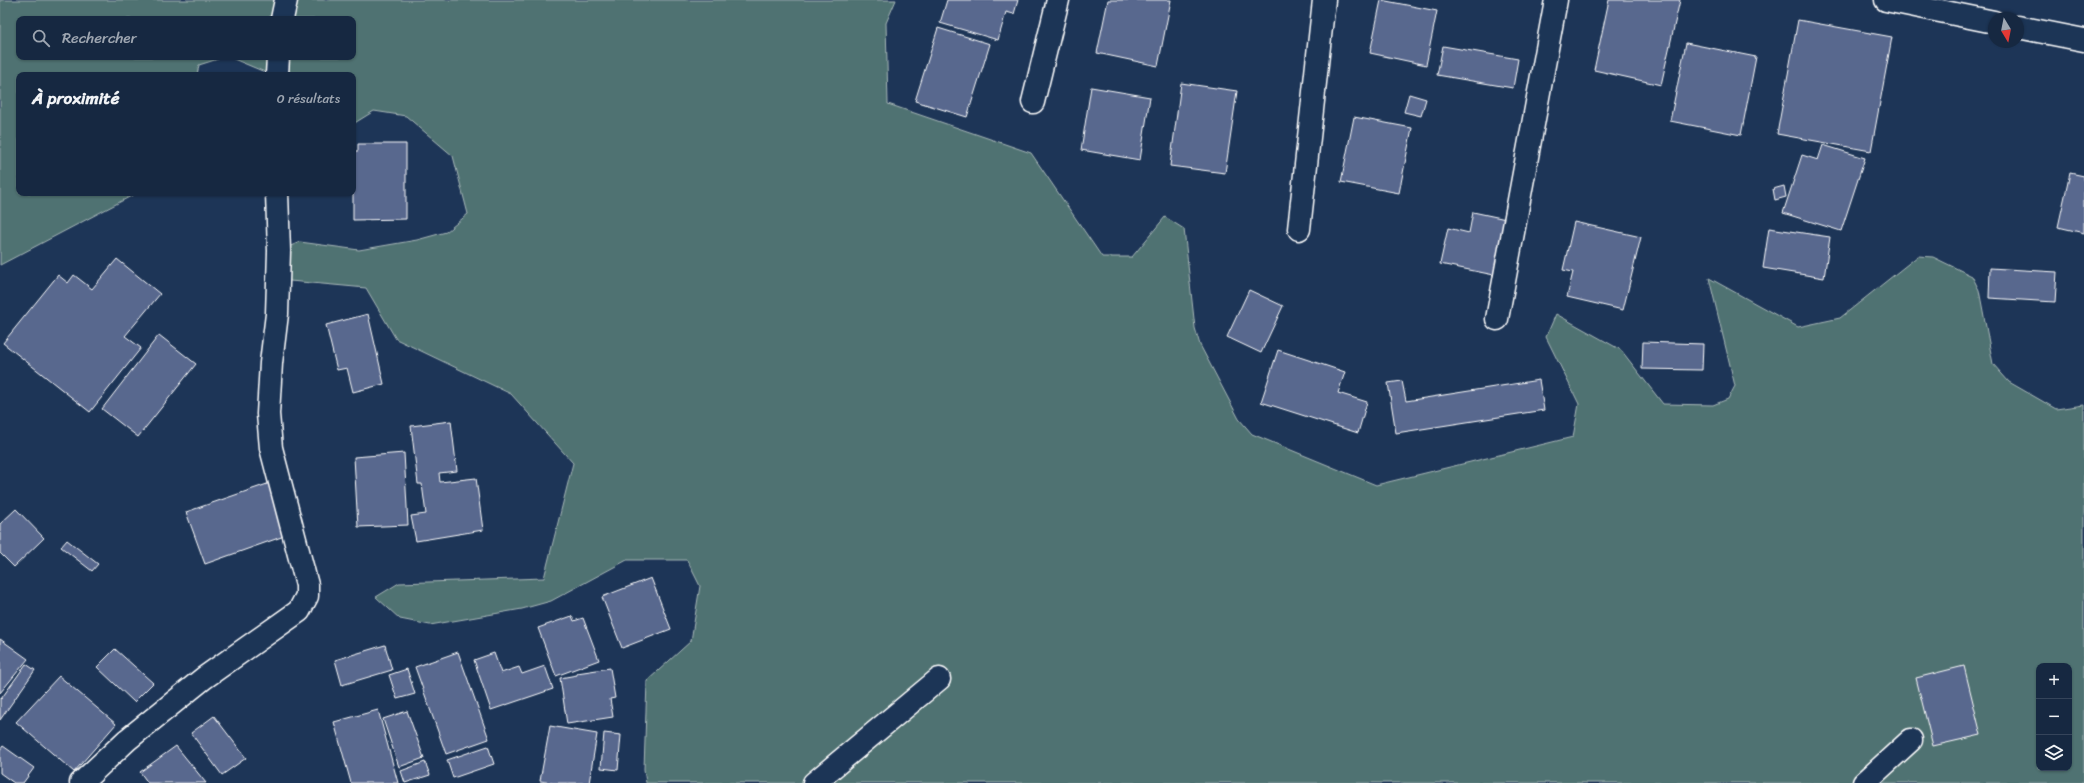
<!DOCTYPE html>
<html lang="fr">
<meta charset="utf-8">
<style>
body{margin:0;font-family:Sriracha,sans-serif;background:#1f3048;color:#f1f3f6}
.controls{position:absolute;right:12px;bottom:12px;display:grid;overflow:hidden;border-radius:8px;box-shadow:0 1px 3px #0004}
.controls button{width:36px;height:36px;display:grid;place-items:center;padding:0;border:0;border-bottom:1px solid #35445a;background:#162841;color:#f1f3f6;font:20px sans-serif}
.compass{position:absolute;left:1988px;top:12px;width:36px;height:36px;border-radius:50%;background:#162841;box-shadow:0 1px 3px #0004;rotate:170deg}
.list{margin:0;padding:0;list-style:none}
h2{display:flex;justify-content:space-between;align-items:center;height:52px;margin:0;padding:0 16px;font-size:17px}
h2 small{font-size:13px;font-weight:400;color:#9ea6b1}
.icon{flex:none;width:22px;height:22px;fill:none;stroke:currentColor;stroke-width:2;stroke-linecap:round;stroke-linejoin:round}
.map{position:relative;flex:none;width:2084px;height:783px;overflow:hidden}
.search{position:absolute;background:#162841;box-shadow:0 1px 3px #0004;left:16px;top:16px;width:340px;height:44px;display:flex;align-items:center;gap:10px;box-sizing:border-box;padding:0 14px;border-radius:8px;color:#9ea6b1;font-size:15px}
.panel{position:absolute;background:#162841;box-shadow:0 1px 3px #0004;left:16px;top:72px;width:340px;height:124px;border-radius:8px}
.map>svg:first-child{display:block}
.green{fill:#507272;stroke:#a8b8b8;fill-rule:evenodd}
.building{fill:#58678e;stroke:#fff}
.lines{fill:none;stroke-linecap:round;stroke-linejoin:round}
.street-casing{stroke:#fff;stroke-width:25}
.street{stroke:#1d3557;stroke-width:22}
</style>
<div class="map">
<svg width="2084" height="783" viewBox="0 0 2084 783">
<rect width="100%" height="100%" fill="#1d3557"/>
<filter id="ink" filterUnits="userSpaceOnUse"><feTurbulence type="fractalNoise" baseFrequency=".025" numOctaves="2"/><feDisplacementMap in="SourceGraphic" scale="8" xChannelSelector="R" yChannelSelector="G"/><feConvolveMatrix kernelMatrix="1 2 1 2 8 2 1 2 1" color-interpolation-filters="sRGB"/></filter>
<g filter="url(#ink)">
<path class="green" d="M 0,0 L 896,0 L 886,23 L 888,104 L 1031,153 L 1102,257 L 1132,257 L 1165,217 L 1184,229 L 1195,328 L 1200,345 L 1239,419 L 1252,434 L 1376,485 L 1573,437 L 1579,404 L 1546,337 L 1556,314 L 1621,350 L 1663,404 L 1713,405 L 1728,399 L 1735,386 L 1709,278 L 1798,327 L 1840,318 L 1918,256 L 1933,257 L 1972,276 L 1979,290 L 1993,364 L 2009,382 L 2056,409 L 2084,405 L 2084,783 L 646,783 L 644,769 L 647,681 L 691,641 L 700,586 L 687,560 L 627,560 L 551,601 L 522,609 L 430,625 L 400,619 L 376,597 L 399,583 L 544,578 L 573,463 L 511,394 L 396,339 L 366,288 L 279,280 L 279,251 L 300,242 L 359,250 L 417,240 L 446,232 L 468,214 L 453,156 L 406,116 L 374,111 L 353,124 L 353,75 L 272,75 L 229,57 L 353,57 L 353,19 L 19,19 L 19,57 L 224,57 L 199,65 L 197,75 L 19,75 L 19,193 L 137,193 L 0,265 ZM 2039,666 L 2069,666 L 2069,768 L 2039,768 Z"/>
<path class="building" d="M 947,0 L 1018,0 L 1014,14 L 1006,12 L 998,40 L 940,23 Z
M 1108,0 L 1171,0 L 1158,66 L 1097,53 Z
M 1381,0 L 1437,11 L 1426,65 L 1370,53 Z
M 1609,0 L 1680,0 L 1661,85 L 1594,70 Z
M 1798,20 L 1892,37 L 1871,151 L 1777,134 Z
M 938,28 L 990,44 L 967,117 L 915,101 Z
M 1686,43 L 1756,57 L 1741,135 L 1670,121 Z
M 1443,46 L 1518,59 L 1513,88 L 1437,75 Z
M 1181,83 L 1237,91 L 1225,173 L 1170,166 Z
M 1091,87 L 1150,97 L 1140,160 L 1081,150 Z
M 1409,94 L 1426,99 L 1421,116 L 1404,112 Z
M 1354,117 L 1412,128 L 1399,193 L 1341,182 Z
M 358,144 L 406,144 L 406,219 L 353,220 L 353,151 L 358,151 Z
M 1823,145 L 1865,158 L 1841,231 L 1783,213 L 1802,155 L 1818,160 Z
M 2070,173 L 2084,176 L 2084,233 L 2058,227 Z
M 1784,186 L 1786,197 L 1775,200 L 1773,189 Z
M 1473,212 L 1506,219 L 1494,275 L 1440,264 L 1448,228 L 1469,233 Z
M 1574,222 L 1641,237 L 1623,310 L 1567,297 L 1573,272 L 1563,270 Z
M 1769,228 L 1830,237 L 1824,278 L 1763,268 Z
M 117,259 L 160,294 L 125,336 L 141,348 L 90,412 L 3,343 L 58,275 L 68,283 L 74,275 L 92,289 Z
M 1990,268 L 2057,272 L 2055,302 L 1989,298 Z
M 1249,290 L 1283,306 L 1261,353 L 1227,337 Z
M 368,314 L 384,384 L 353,392 L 347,368 L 337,370 L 326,325 Z
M 159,335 L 196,364 L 138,437 L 102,409 Z
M 1643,342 L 1703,344 L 1702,370 L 1642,369 Z
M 1278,350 L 1345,372 L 1338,393 L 1367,402 L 1358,433 L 1261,402 Z
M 1539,380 L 1544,410 L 1396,433 L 1388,383 L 1402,381 L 1406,401 Z
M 451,421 L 457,471 L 439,473 L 440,482 L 476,478 L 483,530 L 416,541 L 411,516 L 426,514 L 422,484 L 418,484 L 411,426 Z
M 404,453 L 408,525 L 358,527 L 354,457 Z
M 273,482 L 290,534 L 205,564 L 186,512 Z
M 16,509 L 44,538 L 14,567 L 0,553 L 0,524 Z
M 67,540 L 98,564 L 92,571 L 61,547 Z
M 651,578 L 671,629 L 622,648 L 602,597 Z
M 572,616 L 574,621 L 583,618 L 599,660 L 556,676 L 538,628 Z
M 0,639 L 28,659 L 0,693 Z
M 385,645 L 392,670 L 342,685 L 335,660 Z
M 115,649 L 153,683 L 134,702 L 97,667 Z
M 458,652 L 489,739 L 446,754 L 415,667 Z
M 494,653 L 501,673 L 519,667 L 522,674 L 545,666 L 553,689 L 491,710 L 474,660 Z
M 26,664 L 35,670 L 0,720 L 0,698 L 1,699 Z
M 1964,666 L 1981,735 L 1933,746 L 1916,678 Z
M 610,668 L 615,698 L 610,699 L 613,717 L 567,724 L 560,678 L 577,675 L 577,673 Z
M 407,669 L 415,694 L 397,699 L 389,675 Z
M 59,676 L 116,724 L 74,772 L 16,722 Z
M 378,710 L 398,783 L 351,783 L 334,722 Z
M 407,711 L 424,758 L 399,767 L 383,719 Z
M 214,716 L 246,758 L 222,775 L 191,733 Z
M 550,726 L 597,734 L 589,783 L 553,783 L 540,781 Z
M 604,733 L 621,735 L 618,770 L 601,768 Z
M 3,746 L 34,768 L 23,783 L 14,783 L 0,773 L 0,750 Z
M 176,746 L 206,783 L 148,783 L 140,772 Z
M 488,746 L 494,764 L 453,778 L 447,760 Z
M 425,762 L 430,775 L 405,783 L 401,771 Z"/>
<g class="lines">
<g class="street-casing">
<path id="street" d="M 1886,0 L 1994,22
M 282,19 L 286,0
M 2018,27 L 2084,40
M 277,75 L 278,57
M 1033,102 L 1058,0
M 1299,229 L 1324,0
M 1497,319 L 1556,0
M 81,783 L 127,740 L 204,678 L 299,611 L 307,596 L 307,585 L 271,448 L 268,414 L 271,363 L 277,314 L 279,251 L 277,193
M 814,783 L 939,679
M 1864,783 L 1911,740"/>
</g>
<use href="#street" class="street"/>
</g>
</g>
</svg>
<div class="controls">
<button>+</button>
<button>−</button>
<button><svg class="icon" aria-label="layers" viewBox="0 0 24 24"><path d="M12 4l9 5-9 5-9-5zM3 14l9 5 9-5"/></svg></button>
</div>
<svg class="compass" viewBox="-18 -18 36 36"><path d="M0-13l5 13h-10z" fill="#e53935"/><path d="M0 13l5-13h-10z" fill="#9ea6b1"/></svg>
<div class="search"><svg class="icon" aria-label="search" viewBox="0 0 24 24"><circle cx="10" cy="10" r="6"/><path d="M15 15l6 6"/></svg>Rechercher</div>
<section class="panel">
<h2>À proximité<small>0 résultats</small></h2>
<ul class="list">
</ul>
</section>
</div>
